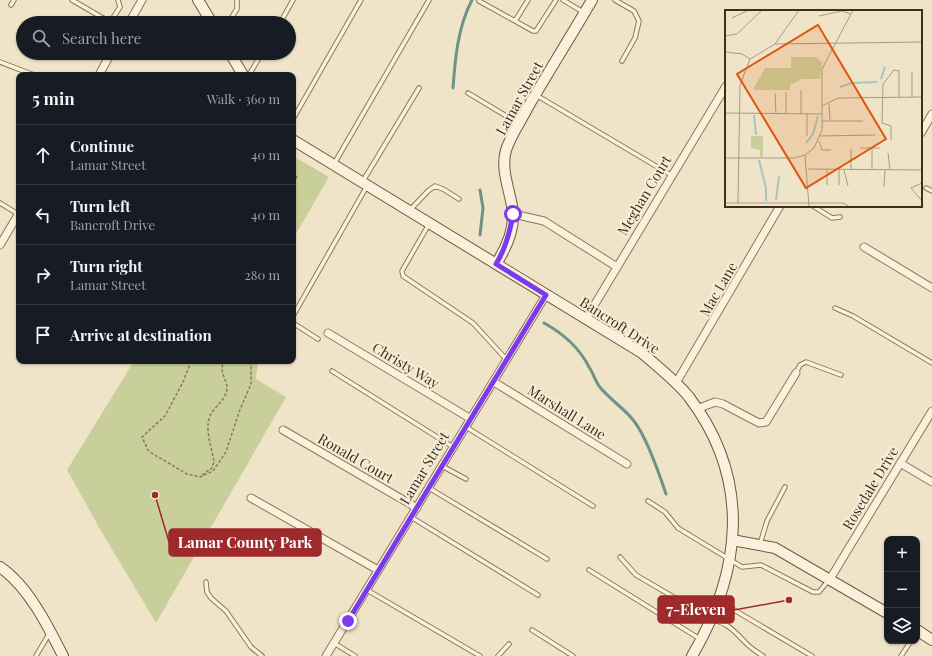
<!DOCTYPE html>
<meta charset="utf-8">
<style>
body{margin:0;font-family:"Playfair Display",serif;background:#20242c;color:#f1f3f6}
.controls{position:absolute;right:12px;bottom:12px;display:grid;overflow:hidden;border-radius:8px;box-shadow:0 1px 3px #0004}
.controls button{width:36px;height:36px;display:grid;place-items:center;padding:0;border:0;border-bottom:1px solid #363941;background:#171b24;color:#f1f3f6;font:20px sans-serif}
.stop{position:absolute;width:12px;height:12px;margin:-9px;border:3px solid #7c3aed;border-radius:50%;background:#fff}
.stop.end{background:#7c3aed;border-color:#fff;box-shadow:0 1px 4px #0008}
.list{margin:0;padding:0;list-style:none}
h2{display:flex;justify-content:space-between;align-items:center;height:52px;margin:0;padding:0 16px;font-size:17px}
h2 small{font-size:13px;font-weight:400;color:#9ea1a6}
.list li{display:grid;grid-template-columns:26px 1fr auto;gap:12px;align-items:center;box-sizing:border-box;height:60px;padding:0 16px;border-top:1px solid #363941}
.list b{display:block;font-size:15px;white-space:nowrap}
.list p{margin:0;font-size:13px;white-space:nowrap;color:#9ea1a6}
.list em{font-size:13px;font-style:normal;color:#9ea1a6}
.icon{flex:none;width:22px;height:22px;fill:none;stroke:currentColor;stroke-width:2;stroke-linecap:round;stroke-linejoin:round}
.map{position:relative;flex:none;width:932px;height:656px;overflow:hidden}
.search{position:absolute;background:#171b24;box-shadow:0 1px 3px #0004;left:16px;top:16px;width:280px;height:44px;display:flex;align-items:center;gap:10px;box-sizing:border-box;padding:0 14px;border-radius:22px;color:#9ea1a6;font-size:15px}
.panel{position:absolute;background:#171b24;box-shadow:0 1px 3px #0004;left:16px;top:72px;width:280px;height:292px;border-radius:8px}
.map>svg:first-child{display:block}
.green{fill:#c9cf9b}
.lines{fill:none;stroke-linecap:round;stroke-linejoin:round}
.stream{stroke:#6f938a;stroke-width:3}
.lane-casing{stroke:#8d765c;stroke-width:5.5}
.street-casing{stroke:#8d765c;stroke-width:9}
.secondary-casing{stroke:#6f573f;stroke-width:12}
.path{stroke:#8d765c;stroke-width:1.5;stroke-dasharray:3 2;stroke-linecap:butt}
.lane{stroke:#faf1dc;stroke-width:3.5}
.street{stroke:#faf1dc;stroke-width:7}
.secondary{stroke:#faf1dc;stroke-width:10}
.route{stroke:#7c3aed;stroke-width:5}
.labels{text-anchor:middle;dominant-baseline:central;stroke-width:4;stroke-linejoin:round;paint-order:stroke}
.street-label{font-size:14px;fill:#3d2e20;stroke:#f7eed8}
.inset-river{fill:none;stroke:#a9c4bc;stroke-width:2}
.inset-road{fill:none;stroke:#a89b85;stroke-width:1}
.view{fill:#df570d;fill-opacity:0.15;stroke:#df570d;stroke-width:2}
.inset-edge{fill:none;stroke:#3d2e20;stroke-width:2}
.leader{fill:none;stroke:#9e2a2b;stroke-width:1.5}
.callout-dot{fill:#9e2a2b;stroke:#f7eed8;stroke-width:1.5}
.callout{fill:#9e2a2b;stroke:#9e2a2b;stroke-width:1.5}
.callout-label{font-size:15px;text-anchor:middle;font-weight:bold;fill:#fff}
</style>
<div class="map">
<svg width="932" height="656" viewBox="0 0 932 656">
<rect width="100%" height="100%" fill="#f0e4c8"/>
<path class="green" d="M 293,156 L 329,177 L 293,239 Z
M 134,361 L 258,361 L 256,379 L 286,397 L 156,623 L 100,529 L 67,470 Z"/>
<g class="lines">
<path class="stream" d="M 453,88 C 455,59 458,26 472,0
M 480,235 L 483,208 L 480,190
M 544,323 C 564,334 579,347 589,367 C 593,373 595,380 599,386 C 609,399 624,408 634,421 C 647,438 659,473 666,494"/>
<g class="lane-casing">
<path id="lane" d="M 72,0 L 108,21 L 111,21 L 120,7 L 118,0
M 563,0 L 583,12
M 615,0 L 634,11 L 639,21 L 635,38 L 622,61
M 479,1 L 533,31 L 536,31 L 556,0
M 11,5 L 14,0
M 515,21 L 528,0
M 228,23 L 237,9 L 237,0
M 280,23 L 293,0
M 0,62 L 34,75
M 249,75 L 262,53
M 468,93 L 518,123
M 536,95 L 671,175
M 293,119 L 361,0
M 334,164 L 429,0
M 363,181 L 419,88
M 926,188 L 932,191
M 0,203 L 18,214
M 813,206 L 832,218 L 840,217
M 410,210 L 428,191 L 435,186 L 443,189 L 459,199
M 429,224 L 402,271 L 403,276 L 473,323 L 506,359
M 835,308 L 853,316 L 932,363
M 293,316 L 367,186
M 293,323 L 318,339
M 332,371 L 453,447
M 796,373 L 800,365 L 806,362 L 841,375
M 466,427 L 593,506
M 442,466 L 466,479
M 429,488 L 547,559
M 648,501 L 665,512 L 678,528 L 742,567 L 761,565 L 813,592 L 819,592 L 828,581
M 411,517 L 538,595
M 760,544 L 767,521 L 785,487
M 620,557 L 636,575 L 711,619 C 730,625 732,629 745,642 C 750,648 757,652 763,656
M 589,570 L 700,639
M 206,582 L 207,592 L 211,598 L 226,611 L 251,647 L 262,656
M 367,590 L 480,656
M 719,601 L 812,656
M 532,630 L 573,656
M 334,643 L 355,656
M 36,656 L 49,634
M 498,656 L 509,644
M 901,656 L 911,641"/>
</g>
<g class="street-casing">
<path id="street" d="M 129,23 L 142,0
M 99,75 L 111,53
M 921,133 L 932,114
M 513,214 L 544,221 L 617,267
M 0,245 L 19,213
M 864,247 L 932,288
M 586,319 L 726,86
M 328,333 L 471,419
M 494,382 L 627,464
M 676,383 L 780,206
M 697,409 L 715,402 L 723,404 L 759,423 L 766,422 L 796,373
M 283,430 L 417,508
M 900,463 L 932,482
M 251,498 L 378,570
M 830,579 L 932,411
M 326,656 L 546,295"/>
</g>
<g class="secondary-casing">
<path id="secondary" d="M 198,0 L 212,23
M 230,53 L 243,75
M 293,140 L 642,353 C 658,367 676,381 689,397 C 752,480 742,571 692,656
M 496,264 C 505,250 514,231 513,213 C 511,192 500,171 506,150 C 511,135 521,121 528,107 C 549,71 571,36 592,0
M 732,540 L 775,548 L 887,613
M 0,567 C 28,586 48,626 63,656
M 917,630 L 932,640"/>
</g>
<path class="path" d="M 293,173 L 297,176 L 293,186
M 293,207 L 297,209
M 191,361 L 184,380 L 165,416 L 142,437 L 148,450 L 153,454 L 187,474 L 200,477 L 213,471 L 226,452 L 239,412 L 251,384 L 251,361
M 202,475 L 212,468 L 214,462 C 212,446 202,425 213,411 C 218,404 225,399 227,390 C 228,380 217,370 225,361"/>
<use href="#lane" class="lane"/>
<use href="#street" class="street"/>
<use href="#secondary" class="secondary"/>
</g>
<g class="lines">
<path class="route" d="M 348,621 L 546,295 L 496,264 C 506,248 510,232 513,214"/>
</g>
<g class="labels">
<g class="street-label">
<text transform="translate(519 98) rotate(-61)">Lamar Street</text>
<text transform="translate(644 195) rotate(-59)">Meghan Court</text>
<text transform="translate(718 289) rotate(-60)">Mac Lane</text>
<text transform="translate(620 325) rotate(33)">Bancroft Drive</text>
<text transform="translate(406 365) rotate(31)">Christy Way</text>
<text transform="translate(567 412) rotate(32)">Marshall Lane</text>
<text transform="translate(356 458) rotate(30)">Ronald Court</text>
<text transform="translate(424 468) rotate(-59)">Lamar Street</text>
<text transform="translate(870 488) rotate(-59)">Rosedale Drive</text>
</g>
</g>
<g transform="translate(725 10)">
<rect width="197" height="197" fill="#f0e4c8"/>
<path d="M 66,47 L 91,47 L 97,52 L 95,69 L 77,69 L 65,75 L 65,80 L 28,80 L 40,58 L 66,58 ZM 26,126 L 38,126 L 38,147 L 35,147 L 35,140 L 26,138 Z" fill="#c9cf9b"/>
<path class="inset-river" d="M 156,69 L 160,57M 115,77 L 127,73 L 152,72M 29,105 L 31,125M 81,133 L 88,124 L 93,106M 34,150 L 41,178 L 41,191M 51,190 L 54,166"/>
<path class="inset-road" d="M 94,6 L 117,1 L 126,4M 7,8 L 24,0M 0,26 L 12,24 L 37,0M 50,34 L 197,32M 0,42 L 17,44 L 25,49M 187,62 L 187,88M 76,80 L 76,104M 61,82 L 61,104M 50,83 L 51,104M 104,94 L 105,110M 97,96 L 113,88 L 197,87M 0,103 L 97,104M 97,111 L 138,111M 82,126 L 82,104M 95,126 L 150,125M 166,130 L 166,116 L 157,113 L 158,74 L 169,60 L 174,61 L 174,88M 94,131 L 97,140 L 106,140M 135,138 L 155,138M 147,138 L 147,159M 126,139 L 126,159M 163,143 L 165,160M 80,145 L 84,197M 0,148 L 69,148 L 80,145 L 89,138 L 97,120 L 97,59 L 128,0M 83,159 L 197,160M 102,160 L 102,175M 114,160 L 114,175M 119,160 L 123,176M 197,173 L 186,178 L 197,191M 159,177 L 160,160M 0,193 L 118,193 L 125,197M 13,193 L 15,75 L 25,49 L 50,34 L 74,0"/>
<path class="view" d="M 93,15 L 161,129 L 81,178 L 12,64 Z"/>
<rect width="197" height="197" class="inset-edge"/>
</g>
<path class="leader" d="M155 495L169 542M789 600L734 610"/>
<g class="callout-dot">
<circle cx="155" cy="495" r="4"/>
<circle cx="789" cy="600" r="4"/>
</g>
<g class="callout">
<rect x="169" y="529" width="152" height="27" rx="4"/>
<rect x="658" y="596" width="76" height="27" rx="4"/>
</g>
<g class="callout-label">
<text x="245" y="548">Lamar County Park</text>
<text x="696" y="615">7-Eleven</text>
</g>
</svg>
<div class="controls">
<button>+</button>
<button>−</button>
<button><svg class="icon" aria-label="layers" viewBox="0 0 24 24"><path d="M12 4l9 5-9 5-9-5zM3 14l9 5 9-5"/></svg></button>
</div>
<div class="stop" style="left:513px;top:214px"></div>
<div class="stop end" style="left:348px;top:621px"></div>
<div class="search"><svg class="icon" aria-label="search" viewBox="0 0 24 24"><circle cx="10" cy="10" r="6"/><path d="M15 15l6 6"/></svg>Search here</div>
<section class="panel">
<h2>5 min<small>Walk · 360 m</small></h2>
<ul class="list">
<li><svg class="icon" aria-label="ahead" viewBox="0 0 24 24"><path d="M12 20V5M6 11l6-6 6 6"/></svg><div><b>Continue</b><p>Lamar Street</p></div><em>40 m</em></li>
<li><svg class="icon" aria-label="left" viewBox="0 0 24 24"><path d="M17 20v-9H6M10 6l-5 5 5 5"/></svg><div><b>Turn left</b><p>Bancroft Drive</p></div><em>40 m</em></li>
<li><svg class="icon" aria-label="right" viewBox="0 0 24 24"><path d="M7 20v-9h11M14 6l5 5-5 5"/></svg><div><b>Turn right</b><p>Lamar Street</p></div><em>280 m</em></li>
<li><svg class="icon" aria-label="arrive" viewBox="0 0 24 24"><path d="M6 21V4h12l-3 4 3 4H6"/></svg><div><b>Arrive at destination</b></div></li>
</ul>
</section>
</div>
